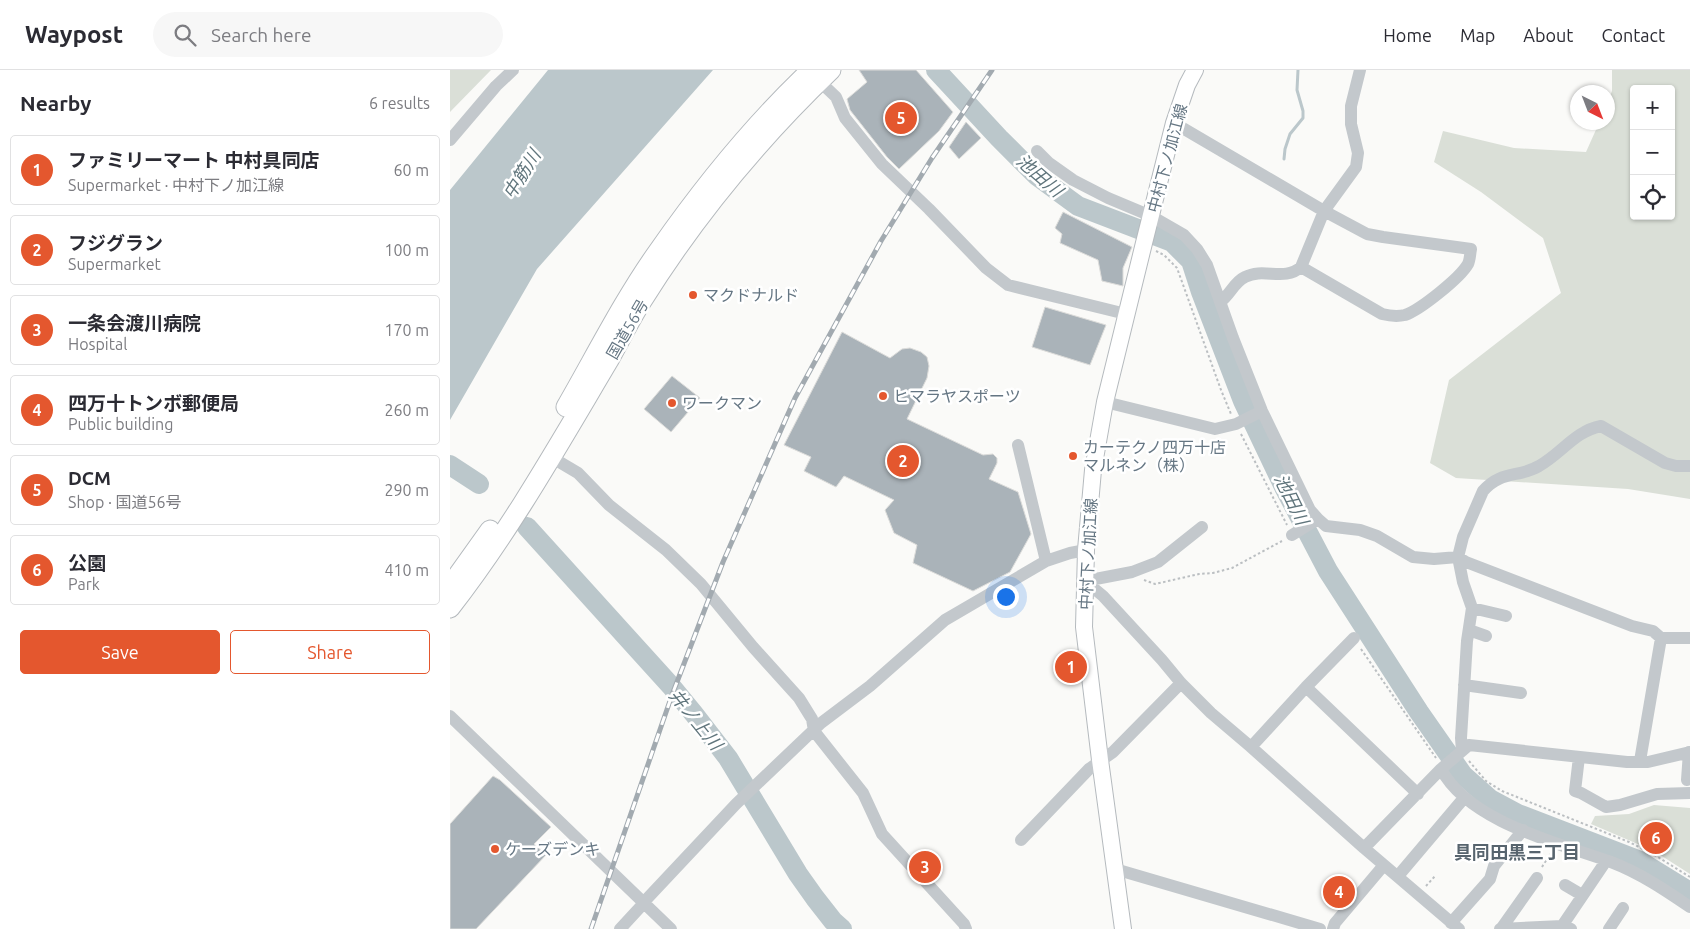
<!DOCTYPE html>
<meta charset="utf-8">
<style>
body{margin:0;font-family:Ubuntu,"Noto Sans JP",sans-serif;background:#f7f7f7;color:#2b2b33}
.controls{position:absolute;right:15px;top:15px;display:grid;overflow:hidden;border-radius:5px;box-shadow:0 1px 4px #0004}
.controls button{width:45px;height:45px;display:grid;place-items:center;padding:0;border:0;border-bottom:1px solid #e1e1e2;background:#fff;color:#2b2b33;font:25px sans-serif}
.compass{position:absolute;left:1120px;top:15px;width:45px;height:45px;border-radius:50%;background:#fff;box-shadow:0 1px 4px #0004;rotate:138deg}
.you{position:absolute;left:555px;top:526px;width:18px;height:18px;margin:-12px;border:4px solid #fff;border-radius:50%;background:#1a73e8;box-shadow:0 0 0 8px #1a73e833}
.badge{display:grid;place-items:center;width:32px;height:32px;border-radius:50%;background:#e4572e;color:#fff;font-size:16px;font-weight:700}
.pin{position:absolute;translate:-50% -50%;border:2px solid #fff;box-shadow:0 1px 5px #0006}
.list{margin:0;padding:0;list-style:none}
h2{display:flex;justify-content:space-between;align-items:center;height:65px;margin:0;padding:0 20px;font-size:21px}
h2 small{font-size:16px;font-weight:400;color:#7c7c81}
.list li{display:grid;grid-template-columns:32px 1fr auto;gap:15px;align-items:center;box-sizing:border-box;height:70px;margin:0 10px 10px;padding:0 10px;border:1px solid #e1e1e2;border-radius:5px}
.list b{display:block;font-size:19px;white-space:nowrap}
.list p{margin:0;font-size:16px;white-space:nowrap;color:#7c7c81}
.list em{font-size:16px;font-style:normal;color:#7c7c81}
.actions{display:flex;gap:10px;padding:15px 20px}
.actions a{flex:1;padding:11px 0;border:1px solid #e4572e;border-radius:5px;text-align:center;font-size:18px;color:#e4572e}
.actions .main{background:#e4572e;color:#fff}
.icon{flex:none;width:28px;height:28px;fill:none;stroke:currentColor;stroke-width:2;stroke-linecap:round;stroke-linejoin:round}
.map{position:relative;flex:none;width:1240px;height:859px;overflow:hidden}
header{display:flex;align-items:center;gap:30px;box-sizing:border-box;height:70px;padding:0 25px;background:#fff;border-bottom:1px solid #e1e1e2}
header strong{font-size:24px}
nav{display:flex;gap:28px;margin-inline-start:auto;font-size:18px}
.search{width:350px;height:45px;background:#f7f7f7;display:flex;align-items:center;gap:12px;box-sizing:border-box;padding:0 18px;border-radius:28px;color:#7c7c81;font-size:19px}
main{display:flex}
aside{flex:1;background:#fff}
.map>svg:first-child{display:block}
.green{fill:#dadfd7;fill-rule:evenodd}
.water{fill:#bbc7cb}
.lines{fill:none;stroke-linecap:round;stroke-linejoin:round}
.stream{stroke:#bbc7cb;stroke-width:3}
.river{stroke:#bbc7cb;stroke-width:20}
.building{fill:#aab3b9;stroke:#dcdcda}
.major-casing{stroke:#b5babe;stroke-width:18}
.highway-casing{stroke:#b4b9bd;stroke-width:21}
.path{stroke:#bbbfc2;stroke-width:2;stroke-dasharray:2.5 2.5;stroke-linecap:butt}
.minor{stroke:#c3c8cc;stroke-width:12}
.major{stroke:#fff;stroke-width:16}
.highway{stroke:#fff;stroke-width:19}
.rail-casing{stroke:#a2aab0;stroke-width:5}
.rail{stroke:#fff;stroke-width:3;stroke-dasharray:9;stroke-linecap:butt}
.poi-dot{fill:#e4572e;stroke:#fff;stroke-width:2}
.labels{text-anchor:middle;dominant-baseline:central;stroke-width:5;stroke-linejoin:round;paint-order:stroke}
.street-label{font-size:16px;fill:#657683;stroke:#fff}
.poi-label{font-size:16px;fill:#657683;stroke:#fff;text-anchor:start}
.water-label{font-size:18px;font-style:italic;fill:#60757c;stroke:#fff}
.neighbourhood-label{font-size:18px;font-weight:bold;fill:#57646e;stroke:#fff}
</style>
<header>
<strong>Waypost</strong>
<div class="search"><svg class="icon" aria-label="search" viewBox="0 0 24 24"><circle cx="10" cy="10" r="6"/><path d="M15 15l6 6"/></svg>Search here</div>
<nav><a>Home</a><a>Map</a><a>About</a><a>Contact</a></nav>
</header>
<main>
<aside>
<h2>Nearby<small>6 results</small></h2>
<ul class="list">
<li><span class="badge">1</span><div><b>ファミリーマート 中村具同店</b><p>Supermarket · 中村下ノ加江線</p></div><em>60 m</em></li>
<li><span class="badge">2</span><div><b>フジグラン</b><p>Supermarket</p></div><em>100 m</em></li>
<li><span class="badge">3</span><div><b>一条会渡川病院</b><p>Hospital</p></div><em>170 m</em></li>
<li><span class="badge">4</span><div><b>四万十トンボ郵便局</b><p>Public building</p></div><em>260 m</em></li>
<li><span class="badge">5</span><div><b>DCM</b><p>Shop · 国道56号</p></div><em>290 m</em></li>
<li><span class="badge">6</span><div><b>公園</b><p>Park</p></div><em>410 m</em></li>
</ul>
<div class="actions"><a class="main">Save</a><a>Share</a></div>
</aside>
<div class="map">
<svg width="1240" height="859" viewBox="0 0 1240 859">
<rect width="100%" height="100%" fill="#fafaf8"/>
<path class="green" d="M 0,0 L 41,0 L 0,42 Z
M 1162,0 L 1240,0 L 1240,429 L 1178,419 L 1006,408 L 980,393 L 999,310 L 1111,223 L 1093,168 L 1031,122 L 984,92 L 993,61 L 1064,78 L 1136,82 L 1149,53 L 1158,52 L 1158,31 L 1162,21 ZM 1184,19 L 1221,19 L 1221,146 L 1184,146 Z
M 1204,735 L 1240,738 L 1240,804 L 1204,781 L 1141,754 L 1145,746 L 1179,744 Z"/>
<path class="water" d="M 98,0 L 263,0 L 87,199 L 0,350 L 0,120 Z"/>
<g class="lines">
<path class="stream" d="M 834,89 L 835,79 L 840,64 L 853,48 L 853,41 L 847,20 L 848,0"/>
<path class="river" d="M 486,0 L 549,68 L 587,106 L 628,136 L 722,172 L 741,191 L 751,222 L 793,331 L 834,417 L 878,501 L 969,642 L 1013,705 L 1040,729 L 1068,744 L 1188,790 L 1240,822
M 0,395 L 29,414
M 77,457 L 221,616 L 244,644 L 278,688 L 348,804 L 365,828 L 383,851 L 392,859"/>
</g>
<path class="building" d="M 409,0 L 466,0 L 503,42 L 489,61 L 449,99 L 437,87 L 400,40 L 397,29 L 417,12 Z
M 516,52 L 531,68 L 509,89 L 499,77 Z
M 613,142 L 682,177 L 673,198 L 673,216 L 652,211 L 648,190 L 610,173 L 612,164 L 605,158 Z
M 595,237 L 656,255 L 640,295 L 582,277 Z
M 392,262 L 440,288 L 452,279 L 460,278 L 471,282 L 477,287 L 479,296 L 477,308 L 457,349 L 533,385 L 543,384 L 547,388 L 547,393 L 539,409 L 568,422 L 581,464 L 560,502 L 523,521 L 463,493 L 467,475 L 444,463 L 435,440 L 444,430 L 394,406 L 386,417 L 354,401 L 361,387 L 334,375 Z
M 222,306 L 250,328 L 221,362 L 194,339 Z
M 43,706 L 50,710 L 101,757 L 84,774 L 96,785 L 26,859 L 0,859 L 0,754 Z"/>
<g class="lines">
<g class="major-casing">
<path id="major" d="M 673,859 L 650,690 L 634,557 L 636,480 L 643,400 L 655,332 L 694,173 L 724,53 L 737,15 L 745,0"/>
</g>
<g class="highway-casing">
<path id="highway" d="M 116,337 C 146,285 174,229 209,180 C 253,117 305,53 361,0
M 0,516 L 40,460
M 0,538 C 60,461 109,374 159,290 C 170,270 180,250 192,231 C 245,146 309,69 381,0"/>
</g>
<path class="path" d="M 706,181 L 714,185 L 727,198 L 771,320 L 781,344
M 791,364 L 837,455
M 694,510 L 705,514 L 749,504 L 763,503 L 782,498 L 832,471
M 911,579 L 986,688
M 1019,691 L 1036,711 L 1052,721 L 1179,772 L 1203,784 L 1240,807
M 1092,797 L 1100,784
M 976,816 L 986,805"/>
<path class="minor" d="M 365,7 L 386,27 L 395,48 L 432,94 L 479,139 L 536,198 L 558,215 L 676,244
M 724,53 L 874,141 L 917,164 L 933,167 L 1021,179 C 1020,184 1020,190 1018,194 C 1010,208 970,240 955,245 C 946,247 940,246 932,244 L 851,197
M 0,70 L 46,16 L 63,0
M 587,81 L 599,93 L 623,110 L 658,128 L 701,146 L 734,165 L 747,179 L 757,195 L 783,268 L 812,341 L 860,440 L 868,449 L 876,456 L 910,460 L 927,466 L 963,487 L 984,489 L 1008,487 L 1016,492 L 1182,556 L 1203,561 L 1211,568 L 1190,691
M 770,232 C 780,225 784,212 795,207 C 814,197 834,212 851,197 L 874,141 L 906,97 L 908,83 L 901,54 L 901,36 L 910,0
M 655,332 L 765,359 L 786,354 L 812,341
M 568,375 L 596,491
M 101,387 L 128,403 L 159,435 L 216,480 L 251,514 L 303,577 L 349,628 L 362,649 L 364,661 L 413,723 L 432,764 L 514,854 L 516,859
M 842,465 L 868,449
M 635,511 L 653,526 L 712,590 L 731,613 L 761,643 L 801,677 L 914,778 L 1009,859
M 635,511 L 682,502 L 708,492 L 752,457
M 1022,538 L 1056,546
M 1019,560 L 1036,566
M 1211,568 L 1240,568
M 1014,615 L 1071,623
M 856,617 L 968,724
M 0,646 L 221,859
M 801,677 L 856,617 L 904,568
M 1012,681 L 1011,668 L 1017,571 L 1022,538 L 1013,512 L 1008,487 L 1013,467 L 1033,421 C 1051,400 1069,408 1089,396 C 1111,384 1125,361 1151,356 L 1215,393 L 1226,396 L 1240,396
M 1129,687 L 1125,721 L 1131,723 L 1156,737 L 1170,735 L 1207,724 L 1240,723
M 991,699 C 1019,752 1108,773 1161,792 C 1190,803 1215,820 1240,837
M 1237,710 L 1239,682
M 571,770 L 639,699 L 663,682 L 731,613
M 914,778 L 991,699 L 1019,675 L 1177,692 L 1198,692 L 1240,682
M 665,799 L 870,859
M 948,806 L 1014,728
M 1115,815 L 1132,825
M 193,833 L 286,734 L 371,653 L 420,616 L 495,550 L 596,491 L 620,483 L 636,480
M 1001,853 L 1040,809 L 1044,796 L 1073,760
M 1112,856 L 1156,791
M 170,859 L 194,833
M 883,859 L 885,853 L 934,795
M 1050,859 L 1112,856 L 1121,859
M 1051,859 L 1087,808
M 1159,859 L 1173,838"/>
<use href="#major" class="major"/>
<use href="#highway" class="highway"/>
<g class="rail-casing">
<path id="rail" d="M 141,859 L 222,625 L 273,492 L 345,328 L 431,171 L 482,88 L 542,0"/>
</g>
<use href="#rail" class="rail"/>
</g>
<g class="poi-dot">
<circle cx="243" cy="225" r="5"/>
<circle cx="433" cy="326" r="5"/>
<circle cx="222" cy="333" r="5"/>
<circle cx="623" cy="386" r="5"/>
<circle cx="45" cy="779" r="5"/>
</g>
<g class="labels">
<g class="street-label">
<text transform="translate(717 88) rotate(-75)">中村下ノ加江線</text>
<text transform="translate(177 259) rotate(-60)">国道56号</text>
<text transform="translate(638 484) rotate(-87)">中村下ノ加江線</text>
</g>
<g class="poi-label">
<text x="253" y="225">マクドナルド</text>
<text x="443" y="326">ヒマラヤスポーツ</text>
<text x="232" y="333">ワークマン</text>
<text x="633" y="377">カーテクノ四万十店<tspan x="633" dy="18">マルネン（株）</tspan></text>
<text x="55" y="779">ケーズデンキ</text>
</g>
<g class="water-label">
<text transform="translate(71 104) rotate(-58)">中筋川</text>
<text transform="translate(590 105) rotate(41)">池田川</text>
<text transform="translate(842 429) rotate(64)">池田川</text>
<text transform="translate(246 649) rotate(51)">井ノ上川</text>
</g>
<g class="neighbourhood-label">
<text x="1067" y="782">具同田黒三丁目</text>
</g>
</g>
</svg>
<div class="controls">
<button>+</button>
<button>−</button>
<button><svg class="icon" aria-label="locate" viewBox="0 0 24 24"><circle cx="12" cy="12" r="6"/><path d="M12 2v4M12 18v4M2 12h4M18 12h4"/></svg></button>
</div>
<svg class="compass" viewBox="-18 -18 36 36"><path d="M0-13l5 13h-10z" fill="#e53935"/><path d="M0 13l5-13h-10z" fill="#7c7c81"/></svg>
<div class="you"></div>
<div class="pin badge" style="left:621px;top:597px">1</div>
<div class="pin badge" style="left:453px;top:391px">2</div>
<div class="pin badge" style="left:475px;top:797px">3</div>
<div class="pin badge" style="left:889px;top:822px">4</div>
<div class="pin badge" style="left:451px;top:48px">5</div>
<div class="pin badge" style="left:1206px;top:768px">6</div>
</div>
</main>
